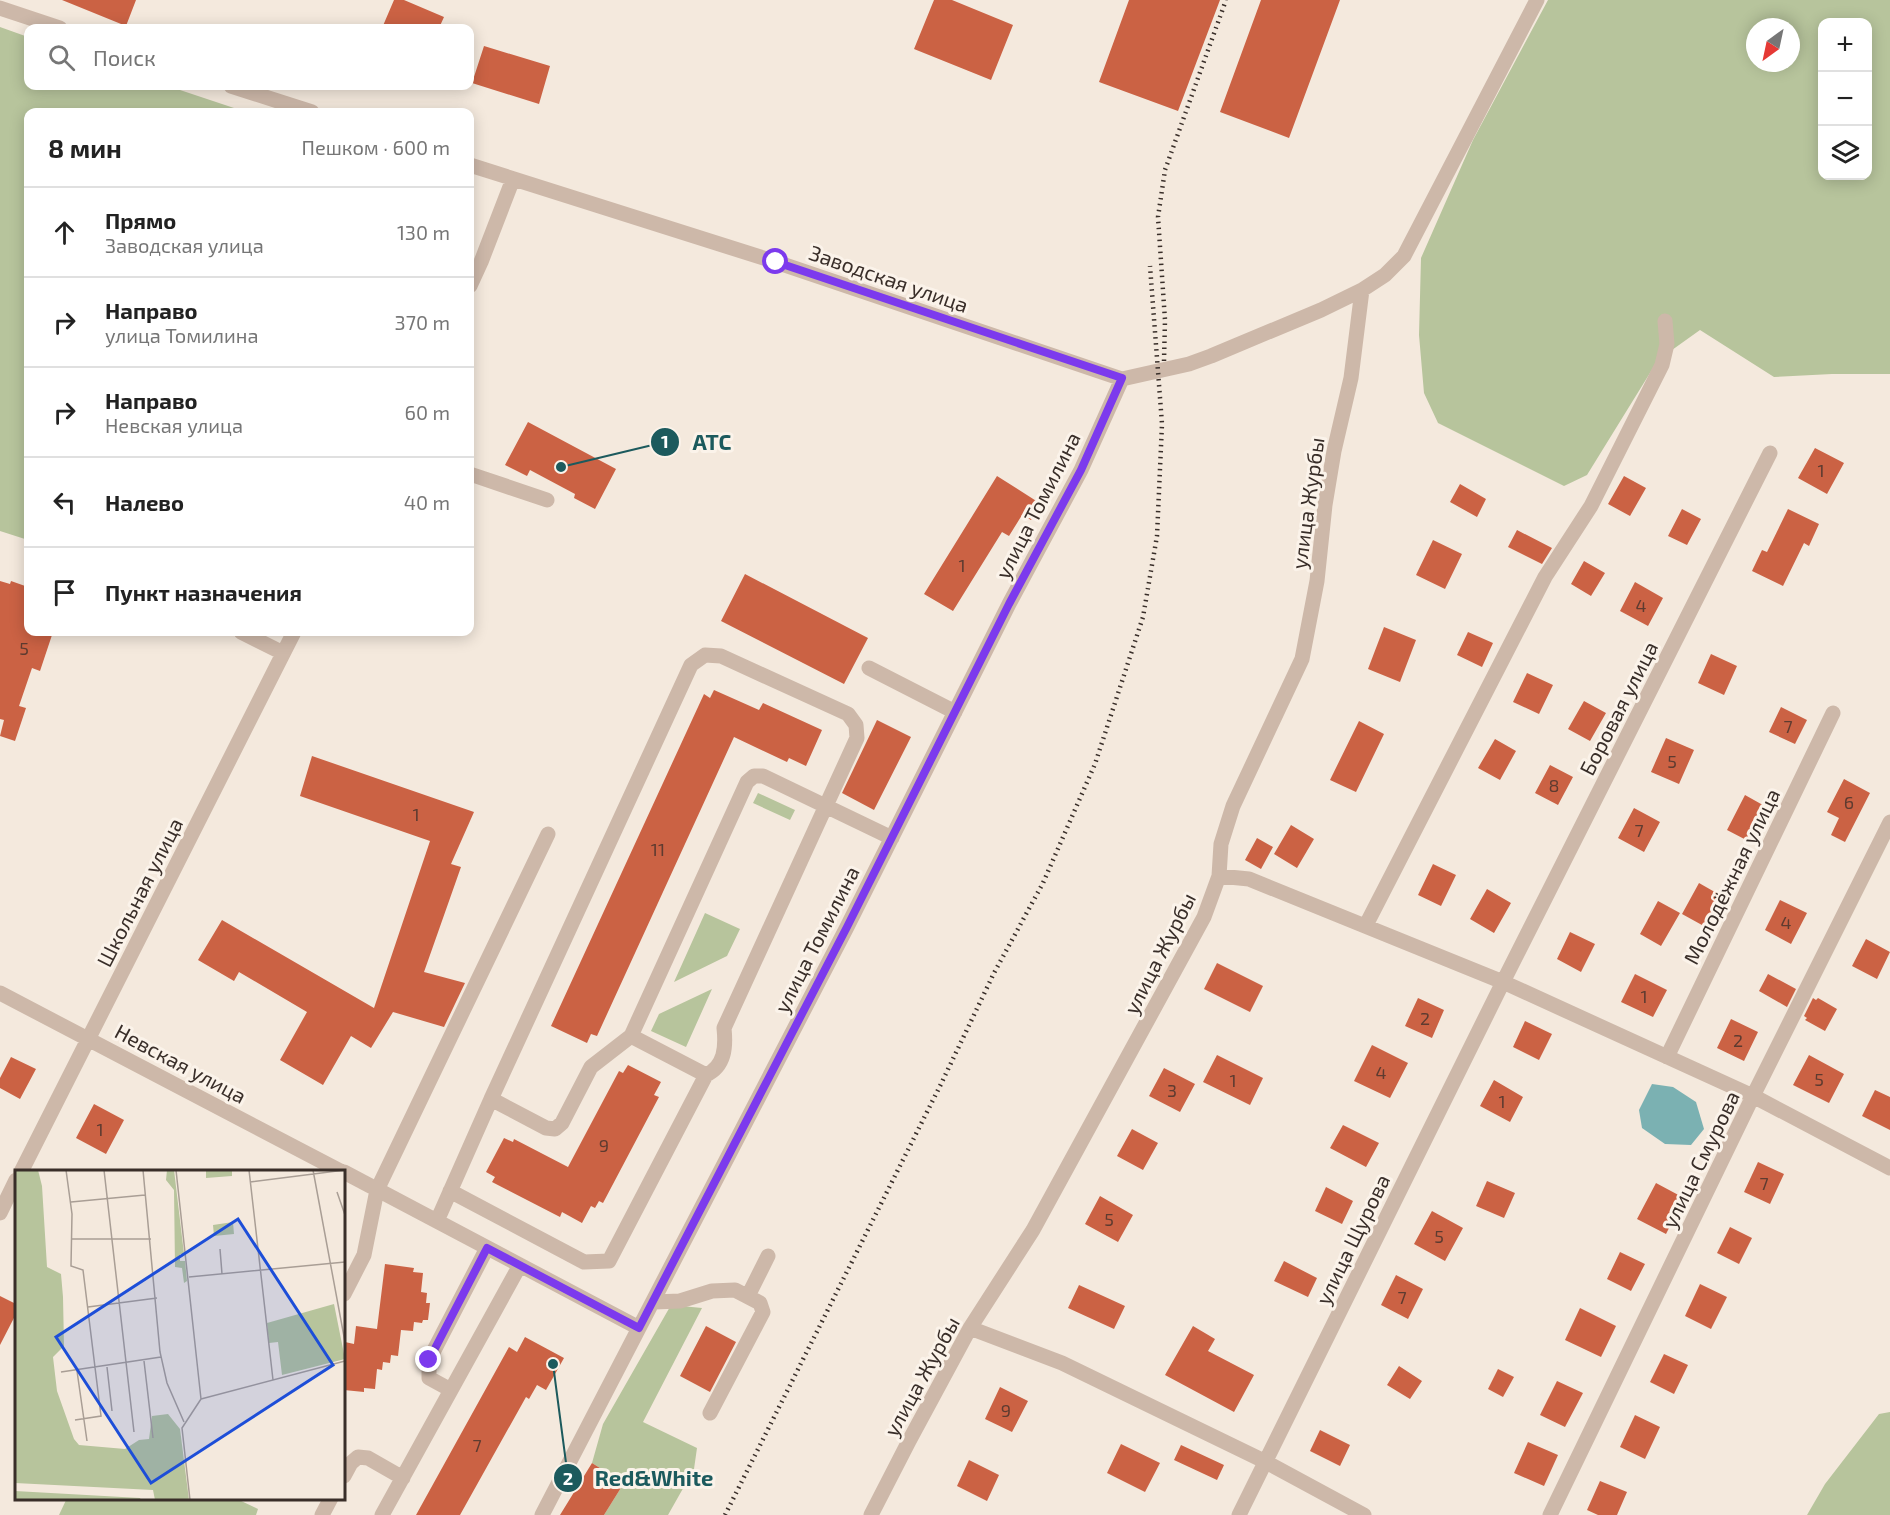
<!DOCTYPE html>
<html lang="ru">
<meta charset="utf-8">
<style>
body{margin:0;font-family:"Exo 2",sans-serif;background:#f6f6f6;color:#222}
.controls{position:absolute;right:18px;top:18px;display:grid;overflow:hidden;border-radius:12px;box-shadow:0 3px 15px #0003}
.controls button{width:54px;height:54px;display:grid;place-items:center;padding:0;border:0;border-bottom:2px solid #e0e0e0;background:#fff;color:#222;font:30px sans-serif}
.compass{position:absolute;left:1746px;top:18px;width:54px;height:54px;border-radius:50%;background:#fff;box-shadow:0 3px 15px #0003;rotate:213deg}
.stop{position:absolute;width:18px;height:18px;margin:-14px;border:4px solid #7c3aed;border-radius:50%;background:#fff}
.stop.end{background:#7c3aed;border-color:#fff;box-shadow:0 2px 6px #0008}
.list{margin:0;padding:0;list-style:none}
h2{display:flex;justify-content:space-between;align-items:center;height:78px;margin:0;padding:0 24px;font-size:26px}
h2 small{font-size:20px;font-weight:400;color:#767676}
.list li{display:grid;grid-template-columns:39px 1fr auto;gap:18px;align-items:center;box-sizing:border-box;height:90px;padding:0 24px;border-top:2px solid #e0e0e0}
.list b{display:block;font-size:22px;white-space:nowrap}
.list p{margin:0;font-size:20px;white-space:nowrap;color:#767676}
.list em{font-size:20px;font-style:normal;color:#767676}
.icon{flex:none;width:33px;height:33px;fill:none;stroke:currentColor;stroke-width:2;stroke-linecap:round;stroke-linejoin:round}
.map{position:relative;flex:none;width:1890px;height:1515px;overflow:hidden}
.search{position:absolute;background:#fff;box-shadow:0 3px 15px #0003;left:24px;top:24px;width:450px;height:66px;display:flex;align-items:center;gap:15px;box-sizing:border-box;padding:0 21px;border-radius:12px;color:#767676;font-size:22px}
.panel{position:absolute;background:#fff;box-shadow:0 3px 15px #0003;left:24px;top:108px;width:450px;height:528px;border-radius:12px}
.map>svg:first-child{display:block}
.green{fill:#b7c49c;fill-rule:evenodd}
.water{fill:#7bb1b2}
.building{fill:#cb6244}
.lines{fill:none;stroke-linecap:round;stroke-linejoin:round}
.minor{stroke:#cdb8a9;stroke-width:15}
.rail{stroke:#392e29;stroke-width:4.5;stroke-dasharray:1.5 4.5;stroke-linecap:butt}
.route{stroke:#7c3aed;stroke-width:8}
.labels{text-anchor:middle;dominant-baseline:central;stroke-width:6;stroke-linejoin:round;paint-order:stroke}
.number-label{font-size:18px;fill:#5e3b30}
.street-label{font-size:21px;fill:#392e29;stroke:#fbf3ea}
.inset-road{fill:none;stroke:#a99e95;stroke-width:1.5}
.view{fill:#1d4ed8;fill-opacity:0.15;stroke:#1d4ed8;stroke-width:3}
.inset-edge{fill:none;stroke:#392e29;stroke-width:3}
.leader{fill:none;stroke:#1c5a5d;stroke-width:2}
.callout-dot{fill:#1c5a5d;stroke:#fbf3ea;stroke-width:2}
.mark-label{font-size:18px;text-anchor:middle;font-weight:bold;fill:#fff}
.callout-label{font-size:22px;text-anchor:middle;font-weight:bold;fill:#1c5a5d;stroke:#fbf3ea;stroke-width:6;stroke-linejoin:round;paint-order:stroke}
</style>
<div class="map">
<svg width="1890" height="1515" viewBox="0 0 1890 1515">
<rect width="100%" height="100%" fill="#f4e9dd"/>
<path class="green" d="M 1548,0 L 1890,0 L 1890,374 L 1832,374 L 1774,377 L 1700,330 L 1658,360 L 1587,475 L 1564,486 L 1438,423 L 1424,393 L 1419,335 L 1421,258 L 1473,140 ZM 1822,22 L 1868,22 L 1868,176 L 1822,176 ZM 1755,27 L 1791,27 L 1791,63 L 1755,63 Z
M 0,27 L 28,37 L 28,86 L 168,86 L 246,112 L 28,112 L 28,540 L 0,531 Z
M 758,793 L 795,810 L 790,820 L 753,803 Z
M 705,913 L 740,929 L 727,956 L 674,982 Z
M 712,989 L 686,1047 L 651,1031 L 659,1014 Z
M 671,1305 L 702,1308 L 643,1422 L 697,1448 L 694,1469 L 668,1515 L 604,1515 L 624,1483 L 592,1463 L 603,1424 Z
M 1890,1412 L 1890,1515 L 1807,1515 L 1825,1484 L 1879,1414 Z
M 67,1498 L 237,1499 L 258,1509 L 256,1515 L 59,1515 Z"/>
<path class="water" d="M 1652,1084 L 1673,1087 L 1696,1102 L 1704,1129 L 1691,1145 L 1665,1144 L 1642,1128 L 1639,1110 Z"/>
<path class="building" d="M 62,0 L 136,0 L 126,26 Z
M 394,0 L 404,0 L 444,17 L 439,28 L 382,28 Z
M 934,0 L 952,0 L 1013,25 L 991,80 L 914,49 Z
M 1129,0 L 1220,0 L 1178,111 L 1099,82 Z
M 1261,0 L 1340,0 L 1289,138 L 1220,112 Z
M 484,46 L 550,66 L 539,104 L 472,83 Z
M 528,422 L 616,469 L 595,509 L 574,498 L 575,494 L 530,470 L 527,476 L 505,465 Z
M 1815,448 L 1844,463 L 1827,494 L 1798,478 Z
M 997,476 L 1041,504 L 1031,520 L 1022,515 L 1009,536 L 1002,532 L 953,611 L 924,594 Z
M 1624,476 L 1646,488 L 1630,516 L 1608,504 Z
M 1460,484 L 1486,499 L 1477,517 L 1450,502 Z
M 1682,509 L 1701,519 L 1687,545 L 1668,536 Z
M 1788,509 L 1819,524 L 1809,546 L 1804,543 L 1783,586 L 1752,571 L 1762,550 L 1767,552 Z
M 1517,530 L 1552,548 L 1542,564 L 1508,547 Z
M 1433,540 L 1462,554 L 1445,589 L 1416,575 Z
M 1584,561 L 1605,573 L 1591,596 L 1571,584 Z
M 745,574 L 868,638 L 844,684 L 721,621 Z
M 0,581 L 10,584 L 11,581 L 28,587 L 28,632 L 53,632 L 40,671 L 32,668 L 19,706 L 26,708 L 15,741 L 0,736 L 4,720 L 0,719 Z
M 1635,582 L 1663,598 L 1648,626 L 1620,611 Z
M 1384,627 L 1416,640 L 1400,682 L 1368,669 Z
M 1468,632 L 1493,643 L 1482,667 L 1457,655 Z
M 1711,654 L 1737,666 L 1724,695 L 1698,683 Z
M 1527,673 L 1553,685 L 1539,714 L 1513,702 Z
M 714,690 L 759,710 L 763,703 L 822,730 L 806,766 L 789,758 L 787,762 L 734,737 L 597,1036 L 591,1034 L 587,1043 L 551,1026 L 704,694 L 710,698 Z
M 1584,701 L 1606,713 L 1590,741 L 1568,729 Z
M 1781,707 L 1807,720 L 1795,744 L 1769,732 Z
M 877,720 L 911,737 L 874,810 L 842,793 Z
M 1359,721 L 1384,734 L 1356,792 L 1330,780 Z
M 1666,738 L 1694,750 L 1679,784 L 1651,772 Z
M 1495,739 L 1516,751 L 1500,780 L 1478,768 Z
M 312,756 L 474,812 L 451,864 L 461,867 L 424,972 L 465,983 L 444,1027 L 393,1012 L 371,1048 L 351,1036 L 323,1085 L 280,1060 L 307,1012 L 239,972 L 234,981 L 198,960 L 222,920 L 374,1008 L 430,841 L 300,796 Z
M 1550,765 L 1573,777 L 1558,805 L 1535,793 Z
M 1844,779 L 1870,793 L 1845,842 L 1831,835 L 1839,818 L 1827,812 Z
M 1745,795 L 1770,809 L 1752,843 L 1727,830 Z
M 1634,808 L 1660,822 L 1644,852 L 1618,838 Z
M 1291,825 L 1314,839 L 1297,868 L 1274,854 Z
M 1257,838 L 1273,847 L 1261,869 L 1245,860 Z
M 1433,864 L 1456,875 L 1441,906 L 1418,895 Z
M 1699,883 L 1727,899 L 1711,930 L 1682,914 Z
M 1487,889 L 1511,903 L 1494,933 L 1470,919 Z
M 1780,900 L 1807,913 L 1791,944 L 1765,930 Z
M 1658,901 L 1680,913 L 1661,946 L 1640,934 Z
M 1570,932 L 1595,944 L 1581,972 L 1557,959 Z
M 1866,939 L 1890,952 L 1877,979 L 1852,966 Z
M 1217,963 L 1263,986 L 1250,1012 L 1204,989 Z
M 1635,974 L 1667,990 L 1653,1017 L 1621,1002 Z
M 1768,974 L 1796,989 L 1787,1007 L 1759,991 Z
M 1418,998 L 1444,1010 L 1432,1038 L 1405,1026 Z
M 1813,998 L 1816,1000 L 1818,998 L 1837,1009 L 1825,1031 L 1805,1020 L 1807,1018 L 1804,1016 Z
M 1731,1019 L 1758,1032 L 1744,1061 L 1717,1048 Z
M 1525,1021 L 1552,1034 L 1539,1060 L 1513,1047 Z
M 1372,1045 L 1408,1063 L 1390,1098 L 1354,1081 Z
M 1217,1055 L 1263,1078 L 1250,1105 L 1203,1082 Z
M 1809,1055 L 1844,1074 L 1829,1103 L 1793,1085 Z
M 11,1057 L 36,1069 L 20,1099 L 0,1088 L 0,1078 Z
M 628,1065 L 661,1082 L 654,1095 L 659,1097 L 603,1203 L 599,1201 L 595,1208 L 591,1206 L 582,1223 L 562,1212 L 560,1217 L 492,1182 L 495,1177 L 486,1172 L 504,1138 L 513,1142 L 514,1139 L 568,1167 L 619,1071 L 623,1073 Z
M 1164,1068 L 1195,1084 L 1180,1112 L 1149,1096 Z
M 1494,1080 L 1523,1097 L 1510,1122 L 1480,1106 Z
M 1875,1090 L 1890,1097 L 1890,1130 L 1862,1116 Z
M 94,1104 L 124,1120 L 106,1154 L 76,1138 Z
M 1343,1125 L 1379,1143 L 1366,1167 L 1330,1148 Z
M 1132,1129 L 1158,1143 L 1143,1170 L 1117,1156 Z
M 1758,1162 L 1784,1174 L 1770,1204 L 1744,1192 Z
M 1487,1181 L 1515,1193 L 1504,1218 L 1476,1206 Z
M 1656,1183 L 1684,1198 L 1666,1234 L 1637,1219 Z
M 1326,1187 L 1353,1201 L 1342,1224 L 1315,1211 Z
M 1100,1196 L 1133,1215 L 1118,1242 L 1085,1224 Z
M 1432,1211 L 1463,1228 L 1445,1261 L 1414,1244 Z
M 1730,1227 L 1752,1238 L 1739,1264 L 1717,1253 Z
M 1620,1252 L 1645,1264 L 1631,1291 L 1607,1279 Z
M 1284,1261 L 1317,1278 L 1308,1297 L 1274,1281 Z
M 385,1264 L 414,1268 L 413,1272 L 423,1273 L 421,1292 L 427,1293 L 426,1303 L 430,1303 L 428,1320 L 423,1320 L 422,1323 L 414,1322 L 413,1331 L 401,1330 L 398,1356 L 391,1355 L 390,1363 L 383,1362 L 382,1370 L 377,1369 L 375,1389 L 364,1388 L 364,1392 L 344,1390 L 345,1342 L 354,1344 L 356,1326 L 377,1329 Z
M 1396,1275 L 1423,1289 L 1408,1319 L 1381,1305 Z
M 1700,1284 L 1727,1297 L 1711,1329 L 1685,1316 Z
M 1079,1285 L 1125,1306 L 1114,1329 L 1068,1308 Z
M 0,1296 L 16,1304 L 16,1314 L 0,1345 Z
M 1580,1308 L 1616,1326 L 1601,1357 L 1565,1340 Z
M 706,1326 L 736,1342 L 710,1392 L 680,1376 Z
M 1193,1326 L 1215,1339 L 1208,1351 L 1254,1375 L 1234,1412 L 1165,1375 Z
M 525,1337 L 564,1358 L 546,1390 L 537,1385 L 529,1399 L 526,1397 L 460,1515 L 416,1515 L 509,1347 L 517,1352 Z
M 1664,1354 L 1688,1365 L 1674,1394 L 1650,1382 Z
M 1399,1366 L 1422,1381 L 1410,1399 L 1387,1385 Z
M 1498,1369 L 1514,1377 L 1503,1397 L 1488,1389 Z
M 1557,1381 L 1583,1393 L 1565,1427 L 1540,1415 Z
M 1000,1387 L 1028,1401 L 1012,1432 L 985,1419 Z
M 1635,1415 L 1660,1427 L 1645,1459 L 1620,1447 Z
M 1320,1430 L 1350,1445 L 1340,1466 L 1310,1451 Z
M 1528,1442 L 1558,1455 L 1544,1486 L 1514,1473 Z
M 1121,1444 L 1160,1463 L 1145,1492 L 1107,1473 Z
M 1181,1445 L 1224,1465 L 1217,1480 L 1174,1460 Z
M 969,1460 L 999,1475 L 987,1501 L 957,1486 Z
M 592,1463 L 624,1483 L 604,1515 L 560,1515 Z
M 1600,1481 L 1627,1492 L 1617,1515 L 1598,1515 L 1587,1510 Z"/>
<g class="lines">
<path class="minor" d="M 0,8 L 60,28
M 231,86 L 312,112
M 470,165 L 776,262 L 1122,379
M 470,286 L 481,262 L 513,179
M 1122,379 L 1189,364 L 1211,356 L 1321,310 L 1362,290 L 1385,275 L 1404,256 L 1537,0
M 470,474 L 547,500
M 241,632 L 283,653
M 869,668 L 955,712
M 1219,876 L 1249,879 L 1503,982 L 1753,1096 L 1890,1168
M 1366,925 L 1545,577 L 1591,506 L 1662,365 L 1667,344 L 1665,321
M 0,993 L 342,1172
M 631,1036 L 706,1075
M 1667,1057 L 1833,713
M 21,1172 L 294,632
M 344,1172 L 639,1328
M 450,1191 L 584,1262 L 609,1261 L 706,1075 C 725,1066 726,1047 724,1028 L 857,738 L 856,725 L 848,714 L 721,656 L 705,655 L 691,665 L 491,1099
M 0,1213 L 16,1180
M 437,1221 L 491,1099 L 546,1128 L 555,1129 L 562,1123 L 591,1067 L 631,1036 L 747,782 L 754,776 L 763,776 L 892,838
M 344,1294 L 364,1255 L 377,1190 L 548,834
M 748,1296 L 768,1256
M 654,1302 L 680,1301 L 712,1291 L 735,1290 L 760,1303 L 763,1312 L 710,1413
M 970,1328 L 1062,1363 L 1264,1461 L 1364,1515
M 451,1390 L 429,1378 L 429,1360 L 487,1248
M 344,1476 L 351,1463 L 358,1457 L 368,1458 L 403,1478
M 322,1515 L 331,1498
M 382,1515 L 520,1265
M 542,1515 L 847,927 L 1009,604 L 1081,470 L 1122,379
M 871,1515 L 909,1441 L 970,1328 L 1033,1230 L 1204,917 L 1219,876 L 1221,844 L 1233,806 L 1302,659 L 1317,581 L 1325,505 L 1334,451 L 1351,378 L 1362,290
M 1239,1515 L 1503,982 L 1770,453
M 1550,1515 L 1753,1096 L 1890,822"/>
<path class="rail" d="M 1164,361 L 1165,320 L 1158,217 L 1165,170 L 1226,0
M 725,1515 L 941,1084 L 994,973 L 1043,883 L 1095,764 L 1143,617 L 1157,536 L 1162,424 L 1150,266"/>
</g>
<g class="lines">
<path class="route" d="M 429,1360 L 487,1248 L 639,1328 L 847,927 L 1009,604 L 1081,470 L 1122,378 L 776,262"/>
</g>
<g class="labels">
<g class="number-label">
<text x="1821" y="470">1</text>
<text x="962" y="565">1</text>
<text x="1641" y="605">4</text>
<text x="24" y="648">5</text>
<text x="1788" y="726">7</text>
<text x="1672" y="761">5</text>
<text x="1554" y="785">8</text>
<text x="1849" y="802">6</text>
<text x="416" y="814">1</text>
<text x="1639" y="830">7</text>
<text x="658" y="849">11</text>
<text x="1786" y="922">4</text>
<text x="1644" y="996">1</text>
<text x="1425" y="1018">2</text>
<text x="1738" y="1040">2</text>
<text x="1381" y="1072">4</text>
<text x="1819" y="1079">5</text>
<text x="1233" y="1080">1</text>
<text x="1172" y="1090">3</text>
<text x="1502" y="1101">1</text>
<text x="100" y="1129">1</text>
<text x="604" y="1145">9</text>
<text x="1764" y="1183">7</text>
<text x="1109" y="1219">5</text>
<text x="1439" y="1236">5</text>
<text x="1402" y="1297">7</text>
<text x="1006" y="1410">9</text>
<text x="477" y="1445">7</text>
</g>
<g class="street-label">
<text transform="translate(889 278) rotate(19)">Заводская улица</text>
<text transform="translate(1307 503) rotate(-82)">улица Журбы</text>
<text transform="translate(1037 505) rotate(-63)">улица Томилина</text>
<text transform="translate(1618 708) rotate(-63)">Боровая улица</text>
<text transform="translate(1731 876) rotate(-64)">Молодёжная улица</text>
<text transform="translate(139 892) rotate(-63)">Школьная улица</text>
<text transform="translate(816 939) rotate(-63)">улица Томилина</text>
<text transform="translate(1159 953) rotate(-63)">улица Журбы</text>
<text transform="translate(181 1063) rotate(28)">Невская улица</text>
<text transform="translate(1700 1159) rotate(-64)">улица Смурова</text>
<text transform="translate(1352 1239) rotate(-64)">улица Щурова</text>
<text transform="translate(921 1376) rotate(-61)">улица Журбы</text>
</g>
</g>
<g transform="translate(15 1170)">
<rect width="330" height="330" fill="#f4e9dd"/>
<path d="M 0,0 L 23,0 L 27,16 L 32,97 L 46,104 L 48,127 L 49,176 L 38,187 L 42,221 L 59,269 L 64,275 L 110,279 L 124,270 L 134,269 L 137,246 L 153,244 L 165,259 L 174,330 L 140,330 L 138,320 L 0,313 ZM 152,0 L 159,0 L 169,84 L 165,84 L 165,91 L 170,91 L 172,111 L 169,113 L 167,98 L 160,97 L 159,20 L 151,10 ZM 191,0 L 217,0 L 217,6 L 191,8 ZM 218,52 L 219,64 L 199,66 L 198,55 ZM 319,134 L 330,189 L 267,205 L 263,172 L 254,173 L 252,153 ZM 0,321 L 125,328 L 126,330 L 0,330 Z" fill="#b7c49c"/>
<path class="inset-road" d="M 51,0 L 57,44 L 56,96 L 68,100 L 86,246 L 60,250M 89,0 L 119,262M 128,0 L 145,182 L 152,213 L 169,252M 161,0 L 186,229M 234,0 L 258,210M 298,0 L 330,172M 235,12 L 330,0M 322,22 L 330,45M 56,32 L 130,25M 57,69 L 136,69M 205,79 L 207,104M 174,107 L 330,92M 73,137 L 142,128M 129,191 L 138,268M 92,197 L 97,241M 62,201 L 72,271M 46,202 L 146,187M 186,229 L 330,191M 175,330 L 167,258 L 186,229"/>
<path class="view" d="M 223,49 L 318,195 L 136,313 L 41,167 Z"/>
<rect width="330" height="330" class="inset-edge"/>
</g>
<path class="leader" d="M561 467L665 442M553 1364L568 1478"/>
<g class="callout-dot">
<circle cx="561" cy="467" r="6"/>
<circle cx="553" cy="1364" r="6"/>
<circle cx="665" cy="442" r="15"/>
<circle cx="568" cy="1478" r="15"/>
</g>
<g class="mark-label">
<text x="665" y="448">1</text>
<text x="568" y="1485">2</text>
</g>
<g class="callout-label">
<text x="712" y="450">АТС</text>
<text x="654" y="1486">Red&amp;White</text>
</g>
</svg>
<div class="controls">
<button>+</button>
<button>−</button>
<button><svg class="icon" aria-label="layers" viewBox="0 0 24 24"><path d="M12 4l9 5-9 5-9-5zM3 14l9 5 9-5"/></svg></button>
</div>
<svg class="compass" viewBox="-18 -18 36 36"><path d="M0-13l5 13h-10z" fill="#e53935"/><path d="M0 13l5-13h-10z" fill="#767676"/></svg>
<div class="stop" style="left:776px;top:262px"></div>
<div class="stop end" style="left:429px;top:1360px"></div>
<div class="search"><svg class="icon" aria-label="search" viewBox="0 0 24 24"><circle cx="10" cy="10" r="6"/><path d="M15 15l6 6"/></svg>Поиск</div>
<section class="panel">
<h2>8 мин<small>Пешком · 600 m</small></h2>
<ul class="list">
<li><svg class="icon" aria-label="ahead" viewBox="0 0 24 24"><path d="M12 20V5M6 11l6-6 6 6"/></svg><div><b>Прямо</b><p>Заводская улица</p></div><em>130 m</em></li>
<li><svg class="icon" aria-label="right" viewBox="0 0 24 24"><path d="M7 20v-9h11M14 6l5 5-5 5"/></svg><div><b>Направо</b><p>улица Томилина</p></div><em>370 m</em></li>
<li><svg class="icon" aria-label="right" viewBox="0 0 24 24"><path d="M7 20v-9h11M14 6l5 5-5 5"/></svg><div><b>Направо</b><p>Невская улица</p></div><em>60 m</em></li>
<li><svg class="icon" aria-label="left" viewBox="0 0 24 24"><path d="M17 20v-9H6M10 6l-5 5 5 5"/></svg><div><b>Налево</b></div><em>40 m</em></li>
<li><svg class="icon" aria-label="arrive" viewBox="0 0 24 24"><path d="M6 21V4h12l-3 4 3 4H6"/></svg><div><b>Пункт назначения</b></div></li>
</ul>
</section>
</div>
